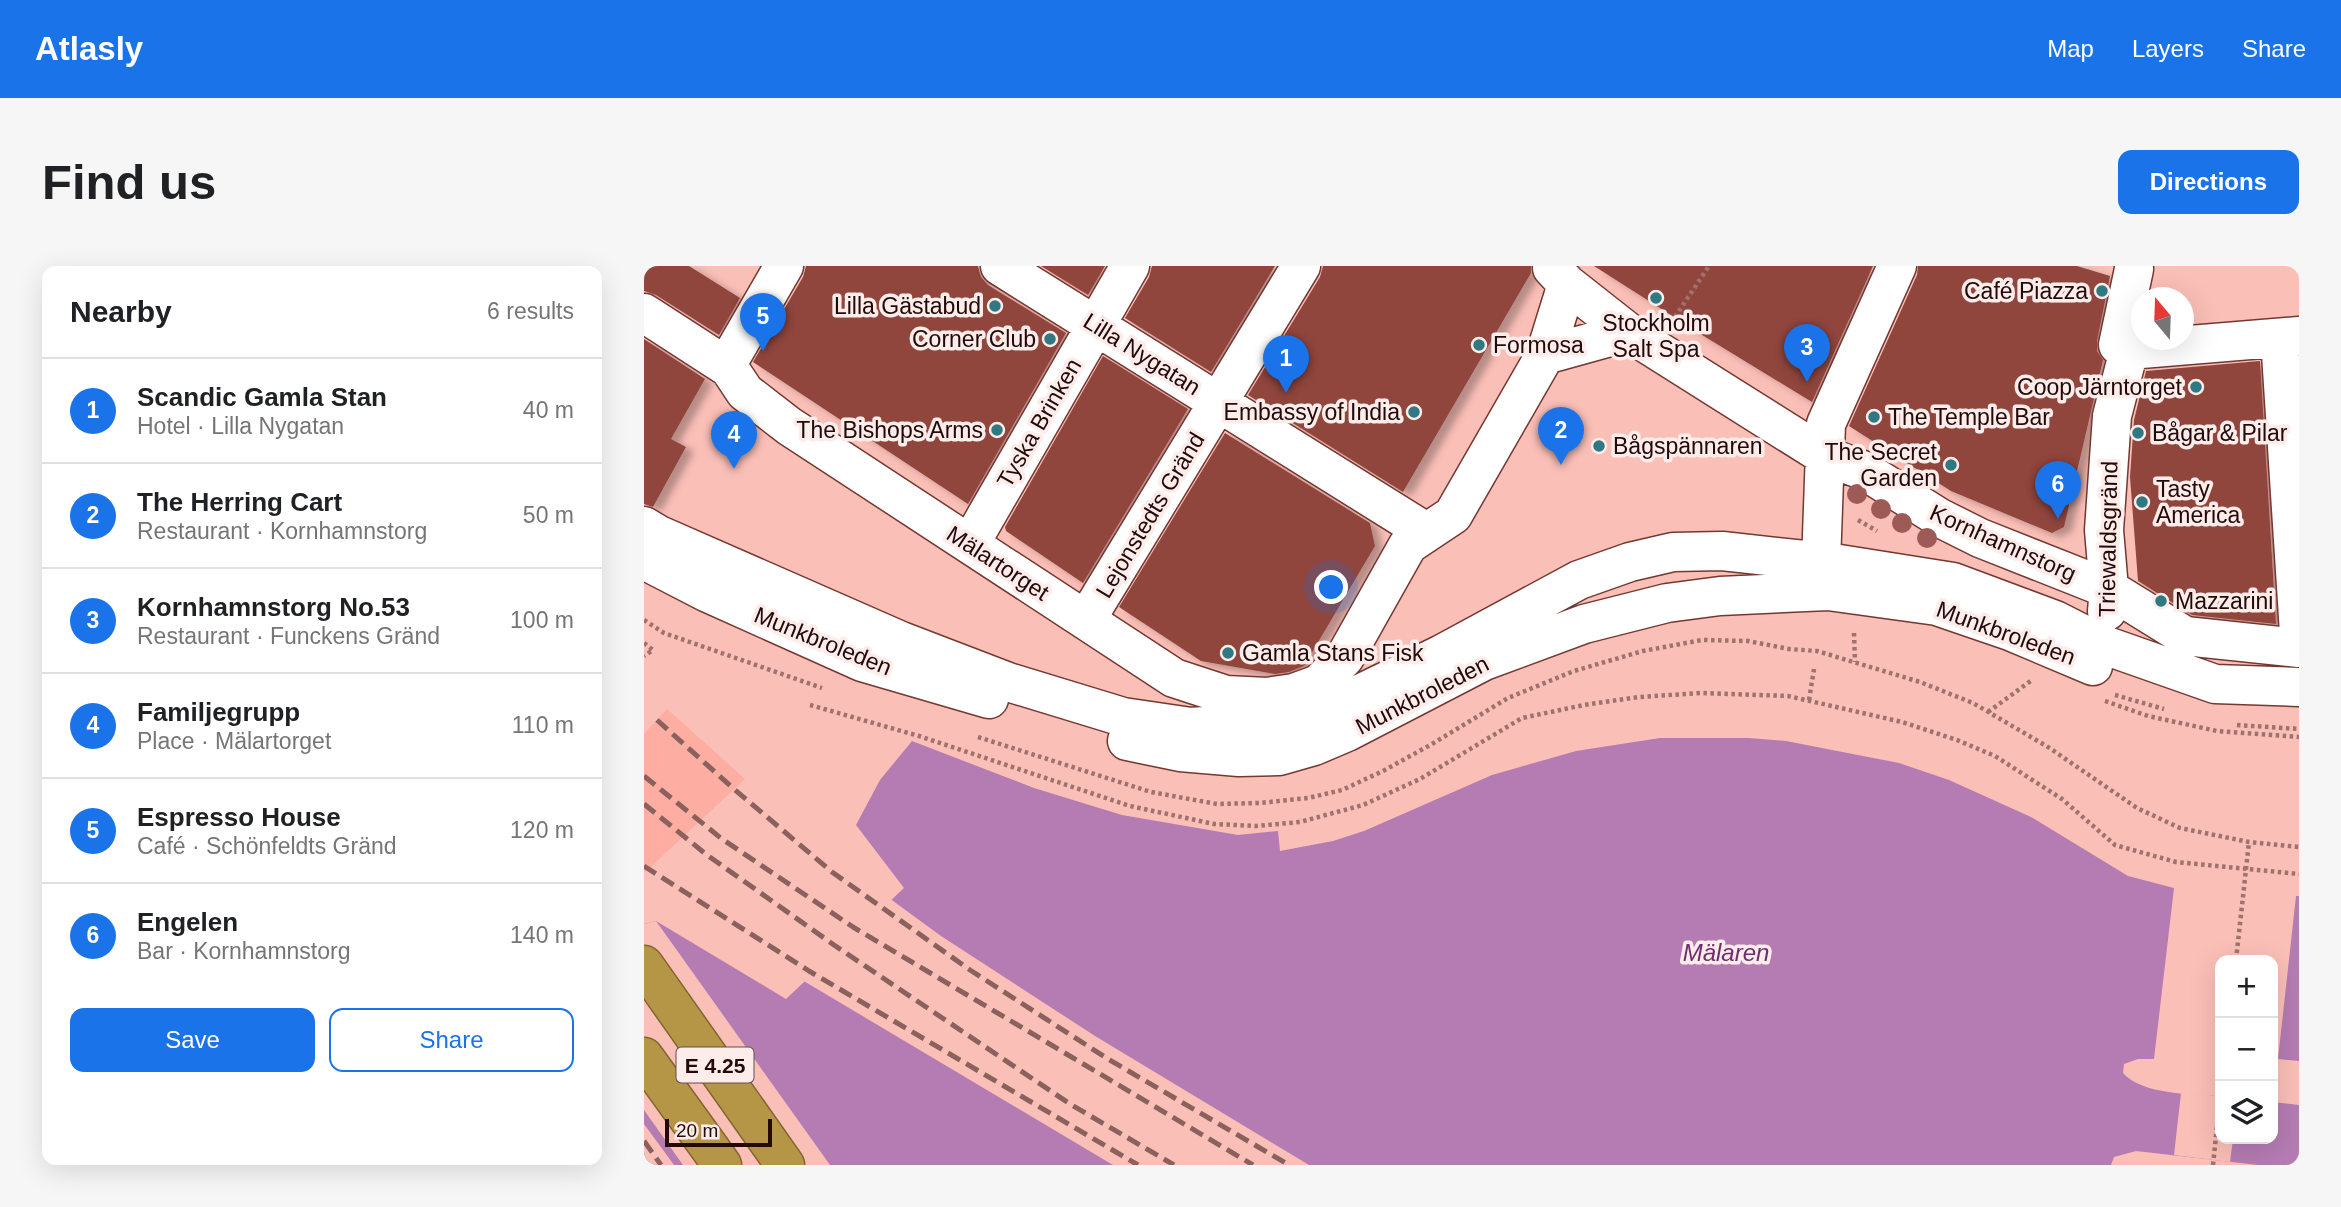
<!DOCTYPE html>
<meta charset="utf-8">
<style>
body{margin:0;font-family:Helvetica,sans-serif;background:#f6f6f6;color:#202124}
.controls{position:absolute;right:21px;bottom:21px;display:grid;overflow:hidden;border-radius:14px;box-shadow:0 7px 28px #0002}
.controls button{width:63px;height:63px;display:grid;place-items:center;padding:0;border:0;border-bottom:2px solid #e0e0e0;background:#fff;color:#202124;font:35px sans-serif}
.compass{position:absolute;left:1487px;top:21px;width:63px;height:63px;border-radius:50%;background:#fff;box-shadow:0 7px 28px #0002;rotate:341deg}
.scale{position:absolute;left:21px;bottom:18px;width:107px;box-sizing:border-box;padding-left:7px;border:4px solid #230a08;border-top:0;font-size:19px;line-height:24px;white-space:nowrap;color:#230a08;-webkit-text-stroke:5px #fcecea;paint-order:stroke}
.you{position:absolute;left:688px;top:322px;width:24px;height:24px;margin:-18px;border:5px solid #fff;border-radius:50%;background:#1a73e8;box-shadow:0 0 0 10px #1a73e833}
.badge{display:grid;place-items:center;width:46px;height:46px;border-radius:50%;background:#1a73e8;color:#fff;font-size:23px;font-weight:700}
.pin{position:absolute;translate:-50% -58px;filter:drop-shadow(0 2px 4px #0008)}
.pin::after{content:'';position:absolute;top:37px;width:24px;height:21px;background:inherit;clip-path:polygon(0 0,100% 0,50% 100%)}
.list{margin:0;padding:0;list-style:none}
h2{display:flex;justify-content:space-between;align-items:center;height:91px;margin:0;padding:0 28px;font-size:30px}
h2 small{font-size:23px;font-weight:400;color:#757577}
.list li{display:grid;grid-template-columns:46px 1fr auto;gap:21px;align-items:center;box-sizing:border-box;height:105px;padding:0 28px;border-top:2px solid #e0e0e0}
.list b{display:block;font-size:26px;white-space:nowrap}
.list p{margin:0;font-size:23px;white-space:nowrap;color:#757577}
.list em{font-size:23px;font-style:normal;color:#757577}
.actions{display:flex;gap:14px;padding:21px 28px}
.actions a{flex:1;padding:16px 0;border:2px solid #1a73e8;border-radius:14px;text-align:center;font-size:24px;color:#1a73e8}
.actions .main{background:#1a73e8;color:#fff}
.icon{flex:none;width:38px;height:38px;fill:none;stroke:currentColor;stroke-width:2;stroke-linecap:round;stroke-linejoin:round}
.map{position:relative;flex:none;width:1655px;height:899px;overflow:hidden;border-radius:14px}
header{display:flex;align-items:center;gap:42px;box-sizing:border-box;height:98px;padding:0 35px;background:#1a73e8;color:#fff}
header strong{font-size:33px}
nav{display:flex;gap:38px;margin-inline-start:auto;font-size:24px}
.intro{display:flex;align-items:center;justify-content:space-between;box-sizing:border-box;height:168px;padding:0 42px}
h1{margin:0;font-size:49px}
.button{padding:18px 32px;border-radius:14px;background:#1a73e8;color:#fff;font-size:24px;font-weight:700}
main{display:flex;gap:42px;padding:0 42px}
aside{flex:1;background:#fff;border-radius:14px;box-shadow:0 7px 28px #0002}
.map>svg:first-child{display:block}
.built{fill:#fdada2}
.water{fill:#b57cb3}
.pier{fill:#fabfb7}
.building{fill:#90453d;filter:url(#shadow)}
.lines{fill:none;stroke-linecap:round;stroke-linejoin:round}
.minor-casing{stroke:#753831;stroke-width:41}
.highway-casing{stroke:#826531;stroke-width:41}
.path{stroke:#9f726d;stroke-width:4.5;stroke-dasharray:3.5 3.5;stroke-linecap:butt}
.minor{stroke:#fff;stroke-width:38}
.highway{stroke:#b59647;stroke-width:38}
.rail{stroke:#8a615c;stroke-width:5;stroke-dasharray:14 7;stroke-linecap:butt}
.tree{fill:#9e5a56}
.poi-dot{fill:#307882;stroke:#fcecea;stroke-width:2.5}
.labels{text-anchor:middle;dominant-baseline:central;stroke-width:7;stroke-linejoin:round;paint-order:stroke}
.shield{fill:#fcecea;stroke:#644e4c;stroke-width:2}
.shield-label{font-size:21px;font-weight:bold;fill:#230a08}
.poi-label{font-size:23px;fill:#230a08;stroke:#fcecea;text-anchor:end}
.street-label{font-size:23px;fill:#230a08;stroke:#fcecea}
.water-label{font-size:24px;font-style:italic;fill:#712c70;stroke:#fcecea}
</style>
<header>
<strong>Atlasly</strong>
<nav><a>Map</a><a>Layers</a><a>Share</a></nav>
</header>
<div class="intro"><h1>Find us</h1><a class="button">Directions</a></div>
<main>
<aside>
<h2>Nearby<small>6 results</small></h2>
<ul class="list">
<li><span class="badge">1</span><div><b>Scandic Gamla Stan</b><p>Hotel · Lilla Nygatan</p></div><em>40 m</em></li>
<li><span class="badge">2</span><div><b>The Herring Cart</b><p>Restaurant · Kornhamnstorg</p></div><em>50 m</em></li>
<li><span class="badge">3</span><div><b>Kornhamnstorg No.53</b><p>Restaurant · Funckens Gränd</p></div><em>100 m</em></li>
<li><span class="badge">4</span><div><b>Familjegrupp</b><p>Place · Mälartorget</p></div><em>110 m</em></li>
<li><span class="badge">5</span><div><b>Espresso House</b><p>Café · Schönfeldts Gränd</p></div><em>120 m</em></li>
<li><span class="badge">6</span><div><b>Engelen</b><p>Bar · Kornhamnstorg</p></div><em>140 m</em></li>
</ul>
<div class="actions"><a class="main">Save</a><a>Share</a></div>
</aside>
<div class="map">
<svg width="1655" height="899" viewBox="0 0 1655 899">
<defs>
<filter id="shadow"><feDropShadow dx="8" dy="4.5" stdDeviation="3.5" flood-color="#0004"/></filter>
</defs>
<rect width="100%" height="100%" fill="#fabfb7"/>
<path class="built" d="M 23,443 L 101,513 L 0,607 L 0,468 Z"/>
<path class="water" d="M 1016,472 L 1105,472 L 1142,475 L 1255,497 L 1305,514 L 1387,551 L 1484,610 L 1530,622 L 1510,793 L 1494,793 L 1480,798 L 1479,807 C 1498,829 1549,828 1576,830 L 1576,873 L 1629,873 L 1629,836 L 1655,839 L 1655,899 L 1614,899 L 1492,885 L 1470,891 L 1467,899 L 0,899 L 0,658 L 12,655 L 142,733 L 260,622 L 212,559 L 236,514 L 268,475 L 390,522 L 478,549 L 594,569 L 634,565 L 636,585 L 689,575 L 720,565 L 848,509 L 932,485 Z
M 1652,630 L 1655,630 L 1655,795 L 1634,793 Z"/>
<path class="pier" d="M 245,632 L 297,670 L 451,770 L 665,899 L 469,899 L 158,714 Z
M 12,655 L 186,899 L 39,899 L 0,844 L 0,658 Z
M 1537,827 L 1576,830 L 1576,873 L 1589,873 L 1586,896 L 1530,889 Z
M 0,858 L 30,899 L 0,899 Z"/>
<path class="building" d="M 0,0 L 45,0 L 96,32 L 75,69 L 12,29 L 0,25 Z
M 162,0 L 334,0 L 337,11 L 344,19 L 422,67 L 324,238 L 109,96 L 159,11 Z
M 397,0 L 461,0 L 444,29 Z
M 508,0 L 631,0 L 567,106 L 481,52 L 505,11 Z
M 679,0 L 887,0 L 887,7 L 759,226 L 604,129 L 676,11 Z
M 950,0 L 1229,0 L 1168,136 L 1063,72 Z
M 1274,0 L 1433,0 L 1466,10 L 1453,75 L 1453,85 L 1459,94 L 1420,261 L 1408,267 L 1307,225 L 1205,160 L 1273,9 Z
M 0,73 L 61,113 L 27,173 L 42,181 L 9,241 L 0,238 Z
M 459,90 L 544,143 L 439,317 L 362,265 L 361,261 Z
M 1616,95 L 1632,358 L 1548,349 L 1494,315 L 1486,211 L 1490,154 L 1502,105 Z
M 581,167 L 726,257 L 731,280 L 660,400 L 645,406 L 631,408 L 557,395 L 475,341 Z"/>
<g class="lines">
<g class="minor-casing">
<path id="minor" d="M 356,0 L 782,266
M 908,2 L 923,18 L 984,66 L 1181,190 L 1221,205 L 1296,252 L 1336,272 L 1465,323 L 1541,370 L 1655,382
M 1490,3 L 1474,79 L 1485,84 L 1655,70
M 0,47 L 85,102 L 101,126 L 145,160 L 530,412 L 582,429 L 623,431 L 650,427 L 675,418 L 701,391 L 764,279 L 809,249 L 901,89 L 923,18
M 1636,72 L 1655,367
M 901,89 L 984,66
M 85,102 L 86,93 L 140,0
M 0,260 L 15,269 L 257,375 L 364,416 L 479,451 L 547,461 L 644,454 L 697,437 L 798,388 L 935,314 L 986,296 L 1029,286 L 1078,285 L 1189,297 L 1309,316 L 1411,354 L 1460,379 L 1571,418 L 1655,421
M 326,278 L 486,0
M 0,294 L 64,327 L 218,396 L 345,433
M 1177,297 L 1182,158 L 1253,0
M 1463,345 L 1465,323 L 1460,264 L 1468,150 L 1485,84
M 442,354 L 657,0
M 483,475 L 536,486 L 595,491 L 635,490 L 670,480 L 703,466 L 840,395 L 940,358 L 1023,337 L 1076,330 L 1184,325 L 1293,340 L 1366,365 L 1449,400"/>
</g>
<g class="highway-casing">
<path id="highway" d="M 0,699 L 141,899
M 0,791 L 78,899"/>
</g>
<path class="path" d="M 1031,51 L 1065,0
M 1214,254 L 1233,265
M 0,354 L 20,367 L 178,422
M 1210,367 L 1211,396
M 0,377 L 9,384 L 0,390
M 1471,429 L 1520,443
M 1165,434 L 1170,403
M 1461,435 L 1504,450 L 1573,465 L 1655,471
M 166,439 L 275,470 L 486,540 L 570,558 L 612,560 L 656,556 L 719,539 L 776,513 L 878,452 L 940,439 L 995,431 L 1057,427 L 1144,430 L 1258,456 L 1313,474 L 1351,490 L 1418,533 L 1471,579 L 1532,596 L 1655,608
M 1344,446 L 1388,414
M 1593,459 L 1655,463
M 334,471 L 507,526 L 573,538 L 615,537 L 664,532 L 698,524 L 739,505 L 788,478 L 864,432 L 930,405 L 999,385 L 1058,374 L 1104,375 L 1145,383 L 1173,385 L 1276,416 L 1329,437 L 1404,481 L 1493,542 L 1536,562 L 1605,576 L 1655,581
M 1592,694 L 1605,576
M 1569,899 L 1576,831"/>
<use href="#minor" class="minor"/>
<use href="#highway" class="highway"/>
<path class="rail" d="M 13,454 L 90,523 L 188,606 L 326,704 L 464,793 L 645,899
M 0,510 L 78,573 L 209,661 L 609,899
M 0,538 L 63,589 L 190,679 L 426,838 L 530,899
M 0,600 L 165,705 L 494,899
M 0,875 L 17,899"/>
</g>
<g class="tree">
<circle cx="1213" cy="228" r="10"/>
<circle cx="1237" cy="243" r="10"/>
<circle cx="1258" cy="257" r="10"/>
<circle cx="1283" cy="272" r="10"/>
</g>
<g class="poi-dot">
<circle cx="1458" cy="25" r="7"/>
<circle cx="1012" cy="32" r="7"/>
<circle cx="351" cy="40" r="7"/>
<circle cx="406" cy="73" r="7"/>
<circle cx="835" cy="79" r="7"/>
<circle cx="1552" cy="121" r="7"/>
<circle cx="770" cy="146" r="7"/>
<circle cx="1230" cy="151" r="7"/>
<circle cx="353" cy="164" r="7"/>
<circle cx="1494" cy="167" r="7"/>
<circle cx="955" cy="180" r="7"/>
<circle cx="1307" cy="199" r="7"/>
<circle cx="1498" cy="236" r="7"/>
<circle cx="1517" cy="335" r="7"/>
<circle cx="584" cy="387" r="7"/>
</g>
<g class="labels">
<rect class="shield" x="32.5" y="781.5" width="77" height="35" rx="5"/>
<g class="shield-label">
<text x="71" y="799">E 4.25</text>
</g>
<g class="poi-label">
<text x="1444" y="25">Café Piazza</text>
<text x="337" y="40">Lilla Gästabud</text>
<text x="1012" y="57" text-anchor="middle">Stockholm<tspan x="1012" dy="26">Salt Spa</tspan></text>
<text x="392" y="73">Corner Club</text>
<text x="849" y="79" text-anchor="start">Formosa</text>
<text x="1538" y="121">Coop Järntorget</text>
<text x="756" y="146">Embassy of India</text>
<text x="1244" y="151" text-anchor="start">The Temple Bar</text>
<text x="339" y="164">The Bishops Arms</text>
<text x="1508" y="167" text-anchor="start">Bågar &amp; Pilar</text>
<text x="969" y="180" text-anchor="start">Bågspännaren</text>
<text x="1293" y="186">The Secret<tspan x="1293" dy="26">Garden</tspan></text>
<text x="1512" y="223" text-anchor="start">Tasty<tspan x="1512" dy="26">America</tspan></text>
<text x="1531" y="335" text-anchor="start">Mazzarini</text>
<text x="598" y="387" text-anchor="start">Gamla Stans Fisk</text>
</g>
<g class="street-label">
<text transform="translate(498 88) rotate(32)">Lilla Nygatan</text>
<text transform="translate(395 157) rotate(-60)">Tyska Brinken</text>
<text transform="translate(506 249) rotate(-59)">Lejonstedts Gränd</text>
<text transform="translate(1464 273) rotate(-89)">Triewaldsgränd</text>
<text transform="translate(1359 277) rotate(24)">Kornhamnstorg</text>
<text transform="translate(354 297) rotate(33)">Mälartorget</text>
<text transform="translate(1362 367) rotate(20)">Munkbroleden</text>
<text transform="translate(179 375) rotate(22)">Munkbroleden</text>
<text transform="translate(778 429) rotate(-27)">Munkbroleden</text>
</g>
<g class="water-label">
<text x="1082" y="686">Mälaren</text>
</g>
</g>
</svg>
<div class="controls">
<button>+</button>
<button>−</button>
<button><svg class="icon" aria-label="layers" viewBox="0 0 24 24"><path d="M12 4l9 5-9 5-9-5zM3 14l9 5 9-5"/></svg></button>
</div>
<svg class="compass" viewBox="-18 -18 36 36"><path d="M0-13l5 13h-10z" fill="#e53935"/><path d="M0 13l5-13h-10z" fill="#757577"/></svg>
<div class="scale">20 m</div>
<div class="you"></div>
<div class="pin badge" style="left:642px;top:127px">1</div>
<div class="pin badge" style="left:917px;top:199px">2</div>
<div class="pin badge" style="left:1163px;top:116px">3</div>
<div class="pin badge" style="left:90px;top:203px">4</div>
<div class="pin badge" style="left:119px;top:85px">5</div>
<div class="pin badge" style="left:1414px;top:253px">6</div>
</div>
</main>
